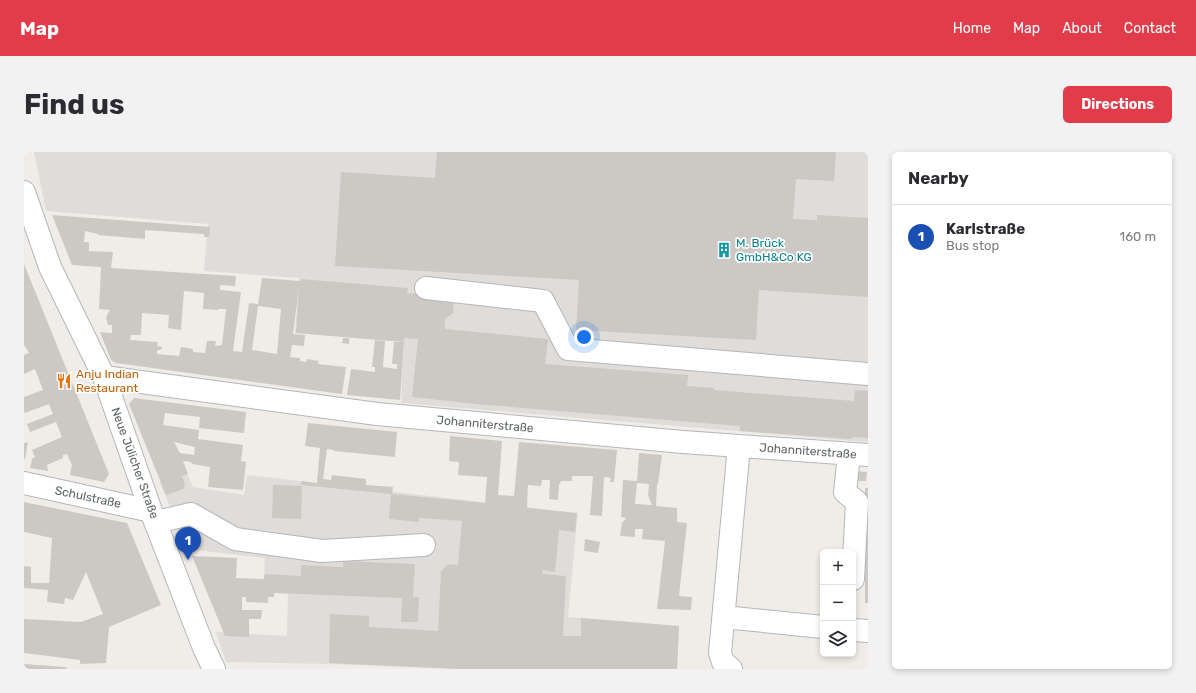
<!DOCTYPE html>
<meta charset="utf-8">
<style>
body{margin:0;font-family:Rubik,sans-serif;background:#f2f2f3;color:#2b2b33}
.controls{position:absolute;right:12px;bottom:12px;display:grid;overflow:hidden;border-radius:6px;box-shadow:0 2px 6px #0003}
.controls button{width:36px;height:36px;display:grid;place-items:center;padding:0;border:0;border-bottom:1px solid #e1e1e2;background:#fff;color:#2b2b33;font:20px sans-serif}
.you{position:absolute;left:560px;top:185px;width:14px;height:14px;margin:-10px;border:3px solid #fff;border-radius:50%;background:#1a73e8;box-shadow:0 0 0 6px #1a73e833}
.badge{display:grid;place-items:center;width:26px;height:26px;border-radius:50%;background:#e23c4a;color:#fff;font-size:13px;font-weight:700}
.pin{position:absolute;translate:-50% -33px;filter:drop-shadow(0 1px 2px #0008)}
.pin::after{content:'';position:absolute;top:21px;width:14px;height:12px;background:inherit;clip-path:polygon(0 0,100% 0,50% 100%)}
.list{margin:0;padding:0;list-style:none}
h2{display:flex;justify-content:space-between;align-items:center;height:52px;margin:0;padding:0 16px;font-size:17px}
h2 small{font-size:13px;font-weight:400;color:#7c7c81}
.list li{display:grid;grid-template-columns:26px 1fr auto;gap:12px;align-items:center;box-sizing:border-box;height:64px;padding:0 16px;border-top:1px solid #e1e1e2}
.list b{display:block;font-size:15px;white-space:nowrap}
.list p{margin:0;font-size:13px;white-space:nowrap;color:#7c7c81}
.list em{font-size:13px;font-style:normal;color:#7c7c81}
.icon{flex:none;width:22px;height:22px;fill:none;stroke:currentColor;stroke-width:2;stroke-linecap:round;stroke-linejoin:round}
.map{position:relative;flex:none;width:844px;height:517px;overflow:hidden;border-radius:6px}
header{display:flex;align-items:center;gap:24px;box-sizing:border-box;height:56px;padding:0 20px;background:#e23c4a;color:#fff}
header strong{font-size:19px}
nav{display:flex;gap:22px;margin-inline-start:auto;font-size:14px}
.intro{display:flex;align-items:center;justify-content:space-between;box-sizing:border-box;height:96px;padding:0 24px}
h1{margin:0;font-size:28px}
.button{padding:10px 18px;border-radius:6px;background:#e23c4a;color:#fff;font-size:14px;font-weight:700}
main{display:flex;gap:24px;padding:0 24px}
aside{flex:1;background:#fff;border-radius:6px;box-shadow:0 2px 6px #0003}
.map>svg:first-child{display:block}
.industrial{fill:#dfdcda}
.building{fill:#ccc8c4;fill-rule:evenodd}
.lines{fill:none;stroke-linecap:round;stroke-linejoin:round}
.minor-casing{stroke:#b3b6b9;stroke-width:24}
.minor{stroke:#fff;stroke-width:22}
.labels{text-anchor:middle;dominant-baseline:central;stroke-width:3.5;stroke-linejoin:round;paint-order:stroke}
.culture-label{font-size:12px;fill:#0d838f;stroke:#fff;text-anchor:start}
.food-label{font-size:12px;fill:#c56008;stroke:#fff;text-anchor:start}
.street-label{font-size:12px;fill:#5f6467;stroke:#fff}
</style>
<header>
<strong>Map</strong>
<nav><a>Home</a><a>Map</a><a>About</a><a>Contact</a></nav>
</header>
<div class="intro"><h1>Find us</h1><a class="button">Directions</a></div>
<main>
<div class="map">
<svg width="844" height="517" viewBox="0 0 844 517">
<rect width="100%" height="100%" fill="#f0ede8"/>
<path class="industrial" d="M 10,0 L 844,0 L 844,290 L 377,251 L 380,190 L 271,181 L 275,126 L 180,119 L 184,72 L 22,59 Z
M 162,320 L 169,335 L 220,343 L 223,323 L 553,361 L 554,358 L 544,465 L 655,474 L 653,517 L 435,517 L 307,512 L 202,510 L 192,480 L 263,484 L 264,438 L 239,436 L 241,406 L 164,397 L 136,331 Z"/>
<path class="building" d="M 413,0 L 812,0 L 810,29 L 772,27 L 769,67 L 793,68 L 793,63 L 844,66 L 844,145 L 735,138 L 732,188 L 552,178 L 555,128 L 311,114 L 317,20 L 411,26 Z
M 28,63 L 186,75 L 185,85 L 180,85 L 180,82 L 121,78 L 121,87 L 74,83 L 74,82 L 61,79 L 60,90 L 65,90 L 65,99 L 89,100 L 87,116 L 212,124 L 211,134 L 196,133 L 196,138 L 217,140 L 209,199 L 218,200 L 225,151 L 234,152 L 238,126 L 276,129 L 277,127 L 384,136 L 383,141 L 430,145 L 429,161 L 421,167 L 421,177 L 524,187 L 521,212 L 664,223 L 663,234 L 690,236 L 690,238 L 830,249 L 831,238 L 844,239 L 844,286 L 828,285 L 827,287 L 716,279 L 716,274 L 452,252 L 388,245 L 394,187 L 380,186 L 380,190 L 272,181 L 275,135 L 269,182 L 281,183 L 280,194 L 268,193 L 266,205 L 276,206 L 276,209 L 282,210 L 283,207 L 295,209 L 294,212 L 322,215 L 318,242 L 92,211 L 87,208 L 76,180 L 88,181 L 88,173 L 84,173 L 82,165 L 86,158 L 75,157 L 77,115 L 48,113 ZM 160,139 L 180,141 L 179,157 L 194,158 L 194,157 L 202,157 L 198,193 L 191,194 L 192,189 L 183,189 L 181,201 L 169,200 L 169,197 L 157,195 L 155,204 L 133,202 L 133,198 L 137,198 L 138,195 L 133,194 L 134,190 L 106,188 L 107,183 L 117,183 L 118,161 L 145,163 L 144,176 L 157,178 ZM 234,154 L 257,157 L 253,202 L 228,198 Z
M 0,112 L 85,322 L 80,330 L 46,323 L 48,313 L 43,302 L 39,303 L 39,306 L 23,313 L 24,319 L 6,316 L 8,307 L 11,305 L 8,298 L 38,285 L 32,270 L 6,280 L 3,272 L 29,262 L 25,252 L 1,261 L 0,259 L 0,245 L 19,238 L 11,217 L 0,222 L 0,203 L 5,201 L 1,194 L 0,194 Z
M 319,186 L 325,186 L 325,192 L 318,191 Z
M 351,188 L 361,189 L 359,215 L 373,217 L 373,212 L 368,212 L 370,190 L 380,190 L 376,248 L 323,243 L 327,217 L 351,220 L 351,215 L 348,215 Z
M 110,246 L 222,260 L 220,281 L 175,276 L 176,265 L 141,261 L 139,273 L 175,278 L 174,287 L 219,293 L 217,309 L 222,310 L 219,338 L 184,335 L 186,315 L 168,312 L 167,310 L 159,309 L 164,322 L 158,324 L 161,332 L 159,337 L 142,343 L 105,252 ZM 150,290 L 171,295 L 170,303 L 156,301 Z
M 284,271 L 373,280 L 371,305 L 310,299 L 310,298 L 303,297 L 299,327 L 307,328 L 308,323 L 342,327 L 342,333 L 369,335 L 368,342 L 461,351 L 463,325 L 434,323 L 435,310 L 425,309 L 426,284 L 478,289 L 474,343 L 490,344 L 495,290 L 593,298 L 590,330 L 586,330 L 587,326 L 580,325 L 578,364 L 566,363 L 569,324 L 548,324 L 548,329 L 537,329 L 536,332 L 535,332 L 534,348 L 525,347 L 526,328 L 518,328 L 517,334 L 504,333 L 503,356 L 553,361 L 551,380 L 535,378 L 531,420 L 519,418 L 519,422 L 542,424 L 539,484 L 557,484 L 557,466 L 655,474 L 653,517 L 436,517 L 305,511 L 306,462 L 345,464 L 345,475 L 414,479 L 417,419 L 425,412 L 434,413 L 438,369 L 395,366 L 395,370 L 365,367 L 367,342 L 277,333 L 278,329 L 293,331 L 296,296 L 281,294 Z
M 4,290 L 1,307 L 0,307 L 0,291 Z
M 615,301 L 638,303 L 634,332 L 633,332 L 632,354 L 653,356 L 653,370 L 663,371 L 655,444 L 668,445 L 667,458 L 633,457 L 641,389 L 618,387 L 619,377 L 611,377 L 611,385 L 596,384 L 598,371 L 602,366 L 597,365 L 599,328 L 613,329 ZM 613,331 L 625,332 L 624,343 L 628,353 L 611,352 Z
M 832,319 L 843,320 L 842,329 L 831,329 Z
M 249,333 L 278,334 L 277,367 L 248,366 Z
M 841,336 L 844,336 L 844,451 L 841,451 Z
M 0,350 L 103,371 L 137,453 L 85,475 L 82,511 L 56,512 L 56,508 L 0,501 L 0,467 L 57,470 L 79,462 L 62,420 L 49,448 L 41,446 L 40,452 L 23,450 L 24,438 L 0,436 L 0,414 L 7,415 L 7,431 L 25,431 L 28,386 L 0,380 Z
M 561,387 L 576,390 L 574,401 L 560,399 Z
M 168,404 L 213,406 L 212,426 L 240,427 L 241,422 L 277,424 L 277,413 L 319,415 L 319,409 L 391,412 L 389,445 L 395,445 L 394,470 L 377,470 L 378,446 L 250,441 L 250,445 L 244,445 L 244,451 L 222,450 L 222,445 L 218,445 L 218,458 L 238,458 L 237,467 L 225,467 L 225,485 L 201,484 Z
M 0,512 L 41,515 L 43,517 L 0,517 Z"/>
<g class="lines">
<g class="minor-casing">
<path id="minor" d="M 0,40 L 26,115 L 80,225 L 127,359 L 180,496 L 190,517
M 402,136 L 519,149 L 544,197 L 844,222
M 80,225 L 353,262 L 659,290 L 844,303
M 825,302 L 821,340 L 833,350 L 829,427
M 0,331 L 127,359
M 132,370 L 167,362 L 211,387 L 298,399 L 400,393
M 700,465 L 799,475
M 829,478 L 844,479
M 707,517 L 699,510 L 696,501 L 715,294"/>
</g>
<use href="#minor" class="minor"/>
</g>
<defs>
<g id="building-bare" transform="scale(1.2)"><path d="M-4-6H4V6H1V3H-1V6H-4ZM-2.5-4.3h1.7v1.8h-1.7ZM.8-4.3h1.7v1.8H.8ZM-2.5-1h1.7V.8h-1.7ZM.8-1h1.7V.8H.8Z" fill="#0f9aa8" stroke="#fff" stroke-width="2.5" paint-order="stroke"/></g>
<g id="restaurant-bare" transform="scale(1.2)"><path d="M-5-6h1v4h1v-4h1v4h1v-4h1v5L-1.5 .5V6h-2V.5L-5-1ZM5-6V6H3V1.5H1.5Q1.5-4 5-6Z" fill="#e8710a" stroke="#fff" stroke-width="2.5" paint-order="stroke"/></g>
</defs>
<g fill-rule="evenodd">
<use href="#building-bare" x="700" y="98"/>
<use href="#restaurant-bare" x="40" y="229"/>
</g>
<g class="labels">
<g class="culture-label">
<text x="712" y="91">M. Brück<tspan x="712" dy="14">GmbH&amp;Co KG</tspan></text>
</g>
<g class="food-label">
<text x="52" y="222">Anju Indian<tspan x="52" dy="14">Restaurant</tspan></text>
</g>
<g class="street-label">
<text transform="translate(461 272) rotate(5)">Johanniterstraße</text>
<text transform="translate(784 299) rotate(4)">Johanniterstraße</text>
<text transform="translate(111 311) rotate(70)">Neue Jülicher Straße</text>
<text transform="translate(64 345) rotate(12)">Schulstraße</text>
</g>
</g>
</svg>
<div class="controls">
<button>+</button>
<button>−</button>
<button><svg class="icon" aria-label="layers" viewBox="0 0 24 24"><path d="M12 4l9 5-9 5-9-5zM3 14l9 5 9-5"/></svg></button>
</div>
<div class="you"></div>
<div class="pin badge" style="left:164px;top:408px;background:#1a4fb4">1</div>
</div>
<aside>
<h2>Nearby<small></small></h2>
<ul class="list">
<li><span class="badge" style="background:#1a4fb4">1</span><div><b>Karlstraße</b><p>Bus stop</p></div><em>160 m</em></li>
</ul>
</aside>
</main>
